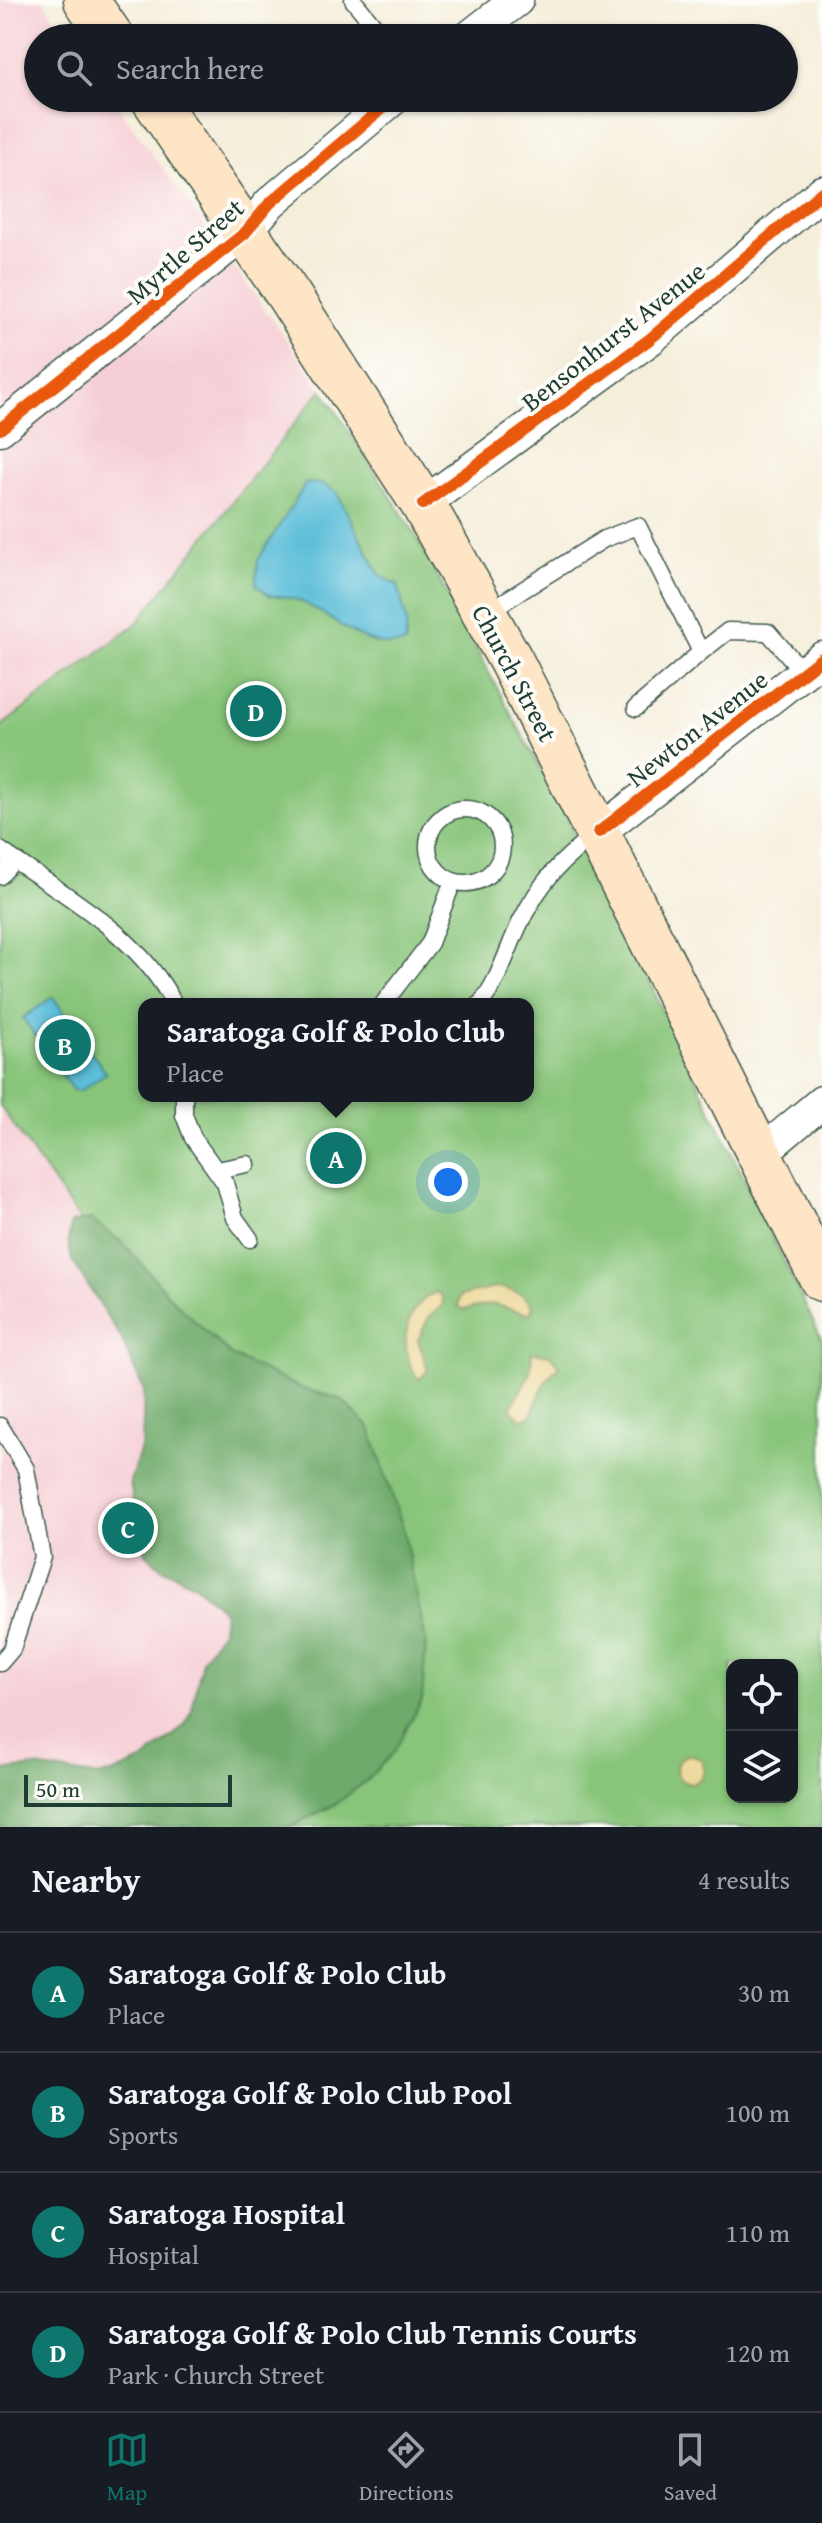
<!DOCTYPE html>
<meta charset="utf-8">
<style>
body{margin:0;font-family:"Gentium Book Plus",serif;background:#242831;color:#f1f3f6}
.controls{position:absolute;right:24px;bottom:24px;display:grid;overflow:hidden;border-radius:16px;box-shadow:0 2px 6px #0004}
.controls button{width:72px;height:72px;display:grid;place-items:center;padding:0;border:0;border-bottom:2px solid #363941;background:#171b24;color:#f1f3f6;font:40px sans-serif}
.scale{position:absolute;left:24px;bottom:20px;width:208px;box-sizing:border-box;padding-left:8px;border:4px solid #1f3d34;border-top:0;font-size:22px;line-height:28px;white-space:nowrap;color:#1f3d34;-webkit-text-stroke:6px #fdfcf7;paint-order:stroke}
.you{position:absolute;left:448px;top:1182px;width:28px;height:28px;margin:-20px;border:6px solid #fff;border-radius:50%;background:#1a73e8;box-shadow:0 0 0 12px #1a73e833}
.badge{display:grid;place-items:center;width:52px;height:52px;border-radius:50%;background:#0f766e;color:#fff;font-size:26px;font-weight:700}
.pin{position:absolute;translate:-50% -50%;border:4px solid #fff;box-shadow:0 2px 8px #0006}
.popup{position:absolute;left:138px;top:998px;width:396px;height:104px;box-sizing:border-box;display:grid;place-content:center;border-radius:16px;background:#171b24;filter:drop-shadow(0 2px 6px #0005);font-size:26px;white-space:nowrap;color:#9ea1a6}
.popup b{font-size:30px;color:#f1f3f6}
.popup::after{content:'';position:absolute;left:50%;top:100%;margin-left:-16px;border:16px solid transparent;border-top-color:#171b24}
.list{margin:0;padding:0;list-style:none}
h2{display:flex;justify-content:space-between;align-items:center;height:104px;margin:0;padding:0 32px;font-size:34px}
h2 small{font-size:26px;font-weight:400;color:#9ea1a6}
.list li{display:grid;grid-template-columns:52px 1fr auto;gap:24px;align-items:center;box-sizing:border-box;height:120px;padding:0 32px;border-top:2px solid #363941}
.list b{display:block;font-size:30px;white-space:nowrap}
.list p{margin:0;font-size:26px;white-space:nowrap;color:#9ea1a6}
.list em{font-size:26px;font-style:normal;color:#9ea1a6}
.icon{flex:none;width:44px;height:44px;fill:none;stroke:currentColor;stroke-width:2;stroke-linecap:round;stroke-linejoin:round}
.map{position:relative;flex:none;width:822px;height:1827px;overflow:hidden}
.search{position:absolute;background:#171b24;box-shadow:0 2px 6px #0004;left:24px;right:24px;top:24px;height:88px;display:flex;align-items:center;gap:20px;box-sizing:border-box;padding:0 28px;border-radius:44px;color:#9ea1a6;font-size:30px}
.sheet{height:584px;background:#171b24}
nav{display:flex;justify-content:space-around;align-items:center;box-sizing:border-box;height:112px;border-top:2px solid #363941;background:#171b24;font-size:22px;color:#9ea1a6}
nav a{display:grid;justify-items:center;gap:4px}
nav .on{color:#0f766e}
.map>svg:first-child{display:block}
.built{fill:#f6cfd6}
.green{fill:#88c57a;stroke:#548157;stroke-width:2;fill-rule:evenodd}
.forest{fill:#6eaa6a;stroke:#46744f;stroke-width:2}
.sand{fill:#eeda9e;stroke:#868c69;stroke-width:2}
.water{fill:#5bbed9;stroke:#3d7e86;stroke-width:2}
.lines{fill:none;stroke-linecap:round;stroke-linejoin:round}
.lane-casing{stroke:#3f584d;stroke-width:19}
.street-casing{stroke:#3f584d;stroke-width:35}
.secondary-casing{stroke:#3f584d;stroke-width:47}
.lane{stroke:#fff;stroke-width:16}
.street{stroke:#fff;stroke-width:32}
.secondary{stroke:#fde5c5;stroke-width:44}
.cycleway-casing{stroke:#fdfcf7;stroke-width:17}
.cycleway{stroke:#e8590c;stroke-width:12}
.labels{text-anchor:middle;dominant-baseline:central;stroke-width:8;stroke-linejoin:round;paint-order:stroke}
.street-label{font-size:26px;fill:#1f3d34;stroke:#fdfcf7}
</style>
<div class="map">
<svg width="822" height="1827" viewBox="0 0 822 1827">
<rect width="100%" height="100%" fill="#fdfcf7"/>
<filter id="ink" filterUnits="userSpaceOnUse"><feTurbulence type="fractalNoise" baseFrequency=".0125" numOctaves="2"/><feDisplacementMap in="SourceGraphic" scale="16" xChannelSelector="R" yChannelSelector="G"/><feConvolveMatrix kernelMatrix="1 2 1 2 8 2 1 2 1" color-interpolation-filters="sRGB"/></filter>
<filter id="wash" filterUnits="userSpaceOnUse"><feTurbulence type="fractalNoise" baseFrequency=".006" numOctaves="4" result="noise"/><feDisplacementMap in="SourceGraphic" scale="32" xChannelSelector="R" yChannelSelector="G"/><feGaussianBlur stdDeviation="1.8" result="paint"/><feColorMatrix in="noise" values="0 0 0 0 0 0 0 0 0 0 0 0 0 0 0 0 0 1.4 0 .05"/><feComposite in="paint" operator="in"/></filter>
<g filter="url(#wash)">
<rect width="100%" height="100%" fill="#f5eedb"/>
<path class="built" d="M 0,0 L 42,0 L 69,38 L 38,38 L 38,98 L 112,98 L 322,389 L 136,624 L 0,727 Z
M 0,1106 L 211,1408 L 255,1737 L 0,1827 Z"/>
<path class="green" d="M 322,389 L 413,531 L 600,880 L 822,1340 L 822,1827 L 66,1827 L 255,1737 L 211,1408 L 0,1106 L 0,727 L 136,624 ZM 144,1004 L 528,1004 L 528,1096 L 144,1096 ZM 732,1665 L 792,1665 L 792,1797 L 732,1797 Z"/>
<path class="forest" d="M 91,1220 L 123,1243 L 174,1301 L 232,1356 L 303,1389 L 341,1399 L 370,1428 L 403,1528 L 426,1642 L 422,1700 L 393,1753 L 366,1781 L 336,1804 L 290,1827 L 0,1827 L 0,1771 L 35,1767 L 94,1776 L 112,1774 L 144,1760 L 184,1726 L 192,1710 L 202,1660 L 222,1630 L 224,1611 L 194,1584 L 160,1567 L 147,1554 L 138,1537 L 130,1481 L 142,1445 L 144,1391 L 122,1340 L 72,1260 L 68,1242 L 71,1223 Z"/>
<path class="sand" d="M 498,1287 C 511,1290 527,1293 533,1307 L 529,1314 L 493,1304 L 463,1310 L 458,1306 L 460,1296 Z
M 436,1292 L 442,1296 L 443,1305 L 429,1317 L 418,1340 L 428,1370 L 419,1380 C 398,1352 401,1308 436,1292 Z
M 532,1352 L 550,1355 L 559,1366 L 545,1382 L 530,1417 L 521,1419 L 510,1409 L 530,1374 Z
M676 1769a14 14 0 1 1 28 0a14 14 0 1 1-28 0Z"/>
<path class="water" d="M 306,483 L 323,484 L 337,493 L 380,576 L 398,585 L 407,624 L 405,644 C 351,654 320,592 270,596 L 256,584 L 258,560 Z
M 53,997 L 106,1073 L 80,1091 L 72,1089 L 23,1018 Z"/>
</g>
<g filter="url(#ink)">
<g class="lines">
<g class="lane-casing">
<path id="lane" d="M 353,0 L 384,38
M 486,613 L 604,539 L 638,526 L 701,652 L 728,631 L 768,632 L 803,672
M 636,708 L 701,652
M428 846a37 37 0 1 1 74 0a37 37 0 1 1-74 0Z
M 0,850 C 62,894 139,934 174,1004
M 0,876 L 14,860
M 383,1004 L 430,943 L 453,881
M 480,1004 C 500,980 507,949 521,921 C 540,883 562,858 597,834
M 184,1096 L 184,1115 L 193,1138 L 225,1183 L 235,1218 L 250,1239
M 217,1170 L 247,1164
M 0,1426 L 26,1469 L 42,1557 L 12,1649 L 0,1663"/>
</g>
<g class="street-casing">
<path id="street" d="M 468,38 L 517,0
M 0,429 L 245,233 L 270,203 L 394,98
M 423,504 L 650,339 L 822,192
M 599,832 L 822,658
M 761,1153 L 822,1102"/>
</g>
<g class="secondary-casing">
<path id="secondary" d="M 86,0 L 112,38
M 153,98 L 289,296 L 423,504 L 511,661 L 822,1279"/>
</g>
<use href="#lane" class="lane"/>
<use href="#street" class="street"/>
<use href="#secondary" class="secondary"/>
<g class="cycleway-casing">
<path id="cycleway" d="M 0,429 L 245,233 L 270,203 L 394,98
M 423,504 L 650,339 L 822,192
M 599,832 L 822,658"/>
</g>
<use href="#cycleway" class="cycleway"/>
</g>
</g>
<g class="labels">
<g class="street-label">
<text transform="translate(185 251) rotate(-41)">Myrtle Street</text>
<text transform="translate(613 336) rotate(-38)">Bensonhurst Avenue</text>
<text transform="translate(515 673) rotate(62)">Church Street</text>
<text transform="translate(697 728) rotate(-38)">Newton Avenue</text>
</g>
</g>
</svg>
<div class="controls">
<button><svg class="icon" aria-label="locate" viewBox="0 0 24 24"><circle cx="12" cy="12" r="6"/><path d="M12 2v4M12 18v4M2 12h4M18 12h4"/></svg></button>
<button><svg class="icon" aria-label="layers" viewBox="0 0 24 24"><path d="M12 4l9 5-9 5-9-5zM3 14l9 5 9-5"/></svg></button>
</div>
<div class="scale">50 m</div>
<div class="you"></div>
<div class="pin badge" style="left:336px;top:1158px">A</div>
<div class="popup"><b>Saratoga Golf &amp; Polo Club</b>Place</div>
<div class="pin badge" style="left:65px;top:1045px">B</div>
<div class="pin badge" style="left:128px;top:1528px">C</div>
<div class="pin badge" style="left:256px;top:711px">D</div>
<div class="search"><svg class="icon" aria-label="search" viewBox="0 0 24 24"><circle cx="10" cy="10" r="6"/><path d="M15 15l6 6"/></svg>Search here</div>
</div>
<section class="sheet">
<h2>Nearby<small>4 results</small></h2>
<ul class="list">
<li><span class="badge">A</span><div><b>Saratoga Golf &amp; Polo Club</b><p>Place</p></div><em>30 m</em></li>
<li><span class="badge">B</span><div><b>Saratoga Golf &amp; Polo Club Pool</b><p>Sports</p></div><em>100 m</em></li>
<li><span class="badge">C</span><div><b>Saratoga Hospital</b><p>Hospital</p></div><em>110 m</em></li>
<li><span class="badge">D</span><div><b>Saratoga Golf &amp; Polo Club Tennis Courts</b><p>Park · Church Street</p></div><em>120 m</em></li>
</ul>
</section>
<nav>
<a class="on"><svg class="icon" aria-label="map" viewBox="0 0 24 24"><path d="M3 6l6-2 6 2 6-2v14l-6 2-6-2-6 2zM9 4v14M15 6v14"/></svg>Map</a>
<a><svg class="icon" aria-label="directions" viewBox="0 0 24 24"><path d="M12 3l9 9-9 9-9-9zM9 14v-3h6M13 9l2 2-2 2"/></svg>Directions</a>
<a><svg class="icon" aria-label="saved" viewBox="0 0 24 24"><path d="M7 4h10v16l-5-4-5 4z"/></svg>Saved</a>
</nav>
